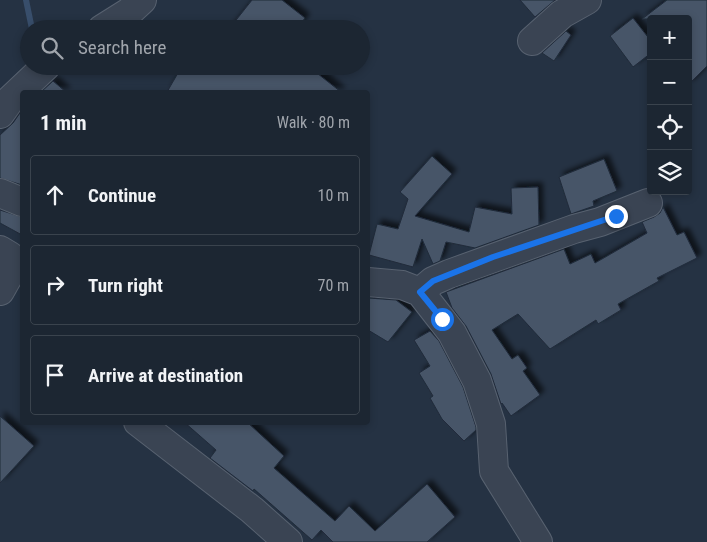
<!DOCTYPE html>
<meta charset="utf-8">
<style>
body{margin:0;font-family:"Roboto Condensed",sans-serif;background:#29323e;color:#f1f3f6}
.controls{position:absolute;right:15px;top:15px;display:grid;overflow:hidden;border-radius:5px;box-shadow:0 2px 8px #0003}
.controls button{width:45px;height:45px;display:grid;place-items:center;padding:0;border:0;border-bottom:1px solid #3a434d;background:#1c2632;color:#f1f3f6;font:25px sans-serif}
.stop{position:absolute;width:15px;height:15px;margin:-11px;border:4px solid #1a73e8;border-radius:50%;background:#fff}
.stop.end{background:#1a73e8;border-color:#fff;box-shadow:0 1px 5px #0008}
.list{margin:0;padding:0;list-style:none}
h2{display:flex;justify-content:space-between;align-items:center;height:65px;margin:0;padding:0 20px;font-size:21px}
h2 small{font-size:16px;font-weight:400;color:#a0a5ac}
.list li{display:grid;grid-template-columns:32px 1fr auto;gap:15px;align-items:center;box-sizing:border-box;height:80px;margin:0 10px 10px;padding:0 10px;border:1px solid #3a434d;border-radius:5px}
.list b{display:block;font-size:19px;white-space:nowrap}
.list em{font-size:16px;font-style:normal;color:#a0a5ac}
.icon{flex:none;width:28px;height:28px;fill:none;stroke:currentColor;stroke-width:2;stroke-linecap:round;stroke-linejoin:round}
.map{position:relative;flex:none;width:707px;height:542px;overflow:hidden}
.search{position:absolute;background:#1c2632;box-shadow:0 2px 8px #0003;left:20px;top:20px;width:350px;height:55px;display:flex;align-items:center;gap:12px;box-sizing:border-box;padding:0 18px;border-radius:28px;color:#a0a5ac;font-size:19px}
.panel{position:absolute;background:#1c2632;box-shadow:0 2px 8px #0003;left:20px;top:90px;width:350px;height:335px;border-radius:5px}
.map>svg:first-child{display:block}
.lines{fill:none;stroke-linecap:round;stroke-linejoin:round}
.stream{stroke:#384e6b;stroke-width:6}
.building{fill:#465467;stroke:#202b3a;filter:url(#shadow)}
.minor-casing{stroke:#586270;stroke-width:30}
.minor{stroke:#3a4453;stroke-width:28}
.route{stroke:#1a73e8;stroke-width:6}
</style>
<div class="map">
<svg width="707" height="542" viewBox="0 0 707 542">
<defs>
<filter id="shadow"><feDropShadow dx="4.5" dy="-4.5" stdDeviation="2.5" flood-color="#0009"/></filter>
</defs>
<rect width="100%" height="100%" fill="#253243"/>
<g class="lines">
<path class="stream" d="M 26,0 L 32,29"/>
</g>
<path class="building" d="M 252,0 L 282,0 L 305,18 L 297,29 L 229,29 Z
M 520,0 L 555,0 L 535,17 Z
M 667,0 L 707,0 L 707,66 L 688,85 L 688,19 L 642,19 Z
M 633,18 L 651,41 L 651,53 L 633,67 L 610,36 Z
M 566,31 L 571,35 L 554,61 L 542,53 Z
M 182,66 L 308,66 L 341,92 L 167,92 Z
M 53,81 L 66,92 L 41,92 Z
M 22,110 L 22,185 L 0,178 L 0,135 L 13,123 Z
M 432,156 L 452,174 L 415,216 L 469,232 L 475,207 L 512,214 L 511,188 L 538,187 L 539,225 L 475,248 L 446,242 L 440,261 L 433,264 L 422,239 L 413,267 L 369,255 L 377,224 L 398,229 L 408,199 L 400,192 Z
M 604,159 L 617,191 L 593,201 L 594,206 L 571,214 L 559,177 Z
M 663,207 L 677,235 L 684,232 L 697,258 L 657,278 L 659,281 L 618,304 L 621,310 L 598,324 L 596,320 L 550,349 L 518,314 L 492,330 L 512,359 L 518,355 L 527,368 L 523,371 L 540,395 L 511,416 L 502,403 L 501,404 L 491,374 L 466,326 L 452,308 L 446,292 L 564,249 L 570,264 L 591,254 L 595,263 L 647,233 L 642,222 L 654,217 L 660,213 Z
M 0,210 L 22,217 L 22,235 L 0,223 Z
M 369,298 L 396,300 L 412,312 L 388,342 L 368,330 Z
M 430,331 L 439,341 L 463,387 L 476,427 L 476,430 L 464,441 L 442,419 L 430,398 L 433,396 L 419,373 L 430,366 L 414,340 Z
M 0,416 L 34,446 L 0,483 Z
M 184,422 L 247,422 L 284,456 L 274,468 L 335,521 L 349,506 L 375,531 L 427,484 L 455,517 L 427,542 L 333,542 L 321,530 L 312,540 L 254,489 L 253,491 L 210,458 L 216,450 Z"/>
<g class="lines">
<g class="minor-casing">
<path id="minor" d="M 102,29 L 129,12 L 142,0
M 532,41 L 562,14 L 587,0
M 0,114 L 10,100 L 46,66
M 0,193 L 22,202
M 0,250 L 10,256 L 13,268 L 0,291
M 368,282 L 402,285 L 420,292 L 452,333 L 477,381 L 491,424 L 494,471 L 538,542
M 420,292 L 433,281 L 449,274 L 574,229 L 600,222 L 648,203
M 138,422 L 252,510 L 288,542"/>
</g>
<use href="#minor" class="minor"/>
</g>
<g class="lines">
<path class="route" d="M 442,319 L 420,292 L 433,281 L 493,257 L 616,216"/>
</g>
</svg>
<div class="controls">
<button>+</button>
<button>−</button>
<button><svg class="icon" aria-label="locate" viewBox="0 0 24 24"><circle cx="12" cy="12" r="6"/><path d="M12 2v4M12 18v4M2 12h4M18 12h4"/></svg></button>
<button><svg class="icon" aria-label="layers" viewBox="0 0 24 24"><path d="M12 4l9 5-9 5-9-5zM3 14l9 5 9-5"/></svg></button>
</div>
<div class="stop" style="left:442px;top:319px"></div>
<div class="stop end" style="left:616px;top:216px"></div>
<div class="search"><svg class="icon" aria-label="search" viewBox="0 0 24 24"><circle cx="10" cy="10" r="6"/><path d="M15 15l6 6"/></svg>Search here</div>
<section class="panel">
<h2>1 min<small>Walk · 80 m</small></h2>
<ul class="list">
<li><svg class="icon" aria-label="ahead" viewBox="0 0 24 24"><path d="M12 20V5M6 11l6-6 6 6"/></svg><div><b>Continue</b></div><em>10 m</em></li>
<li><svg class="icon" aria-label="right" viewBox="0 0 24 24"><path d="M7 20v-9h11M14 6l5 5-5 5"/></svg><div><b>Turn right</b></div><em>70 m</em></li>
<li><svg class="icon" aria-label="arrive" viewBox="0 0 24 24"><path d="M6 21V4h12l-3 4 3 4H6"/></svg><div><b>Arrive at destination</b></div></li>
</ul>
</section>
</div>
